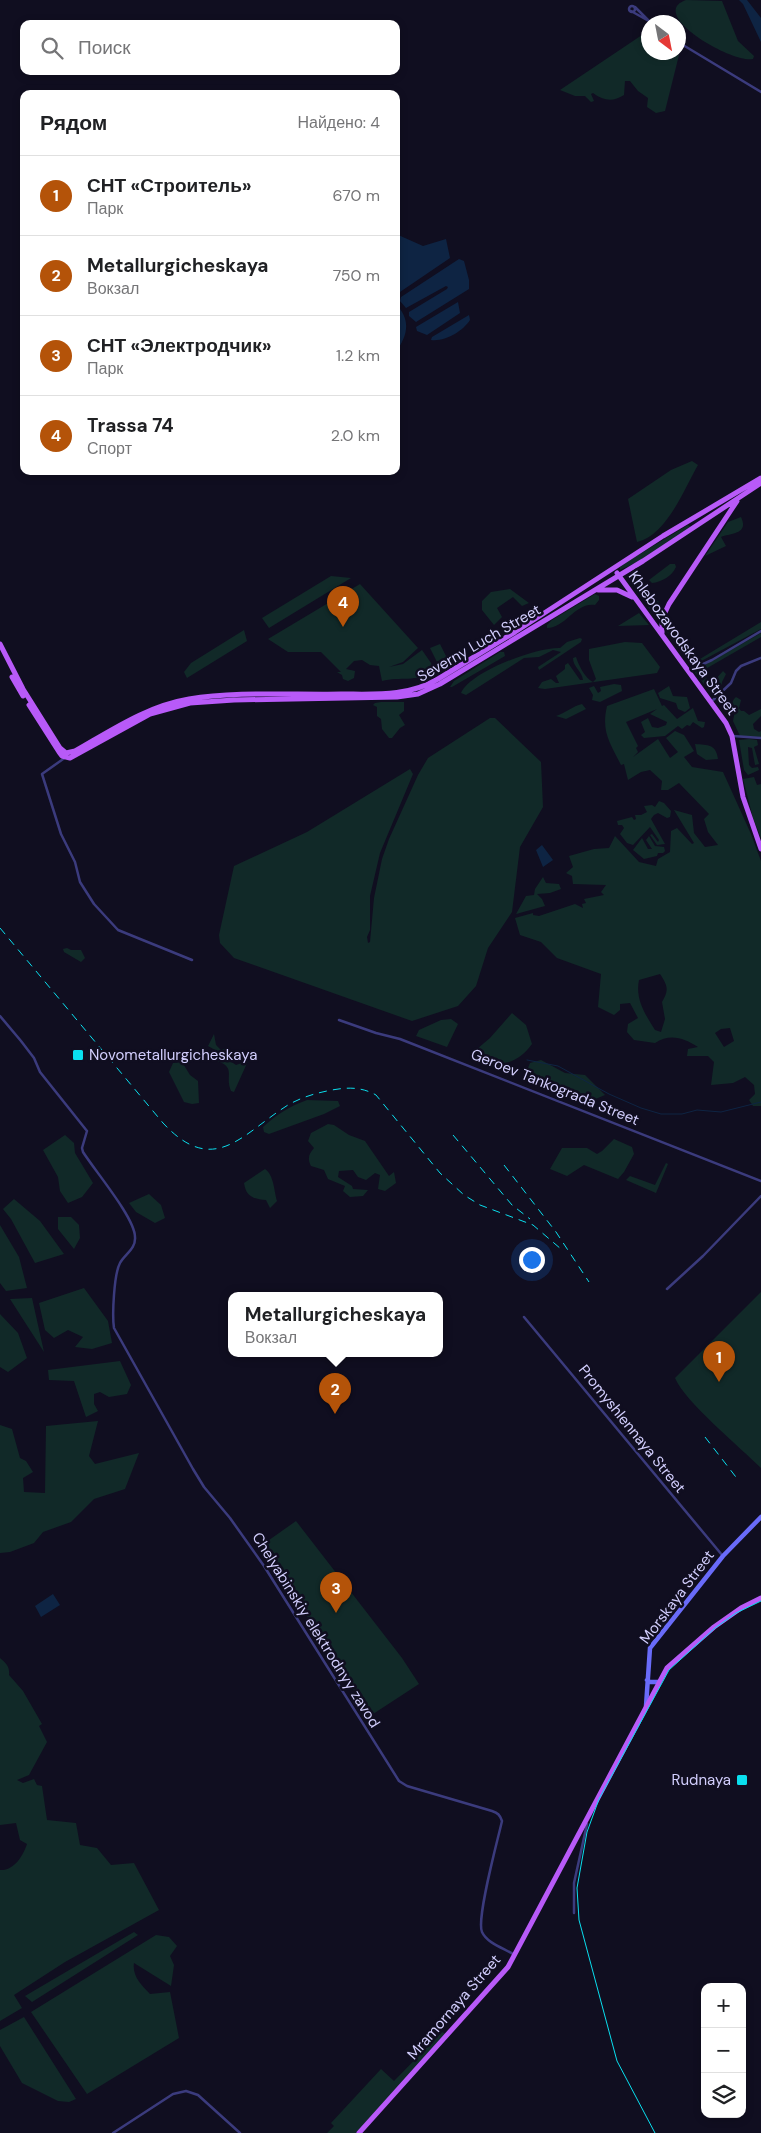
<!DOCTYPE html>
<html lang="ru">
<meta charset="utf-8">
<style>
body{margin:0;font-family:"DM Sans",sans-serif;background:#f2f2f2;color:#202124}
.controls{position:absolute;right:15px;bottom:15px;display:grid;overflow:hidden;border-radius:10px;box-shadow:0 2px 8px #0003}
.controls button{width:45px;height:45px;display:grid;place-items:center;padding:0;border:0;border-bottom:1px solid #e0e0e0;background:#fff;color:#202124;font:25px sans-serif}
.compass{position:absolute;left:641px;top:15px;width:45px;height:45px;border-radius:50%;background:#fff;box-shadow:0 2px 8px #0003;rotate:148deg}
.you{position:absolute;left:531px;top:1259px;width:18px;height:18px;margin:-12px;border:4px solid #fff;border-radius:50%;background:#1a73e8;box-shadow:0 0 0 8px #1a73e833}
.badge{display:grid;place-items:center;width:32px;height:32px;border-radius:50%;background:#b45309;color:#fff;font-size:16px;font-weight:700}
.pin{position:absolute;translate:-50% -41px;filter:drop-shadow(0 1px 2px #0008)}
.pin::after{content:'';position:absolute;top:26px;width:18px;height:15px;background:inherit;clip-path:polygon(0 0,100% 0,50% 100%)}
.popup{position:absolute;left:228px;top:1292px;width:215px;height:65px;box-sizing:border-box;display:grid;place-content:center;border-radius:10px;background:#fff;filter:drop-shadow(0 1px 4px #0005);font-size:16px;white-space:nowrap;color:#757577}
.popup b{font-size:19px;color:#202124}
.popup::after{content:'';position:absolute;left:50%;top:100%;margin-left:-10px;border:10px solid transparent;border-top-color:#fff}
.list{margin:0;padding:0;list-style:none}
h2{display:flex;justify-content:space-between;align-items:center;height:65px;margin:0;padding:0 20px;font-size:21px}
h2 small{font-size:16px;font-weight:400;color:#757577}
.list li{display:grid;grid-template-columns:32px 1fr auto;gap:15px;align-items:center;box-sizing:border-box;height:80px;padding:0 20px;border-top:1px solid #e0e0e0}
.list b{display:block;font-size:19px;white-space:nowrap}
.list p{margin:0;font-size:16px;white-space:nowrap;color:#757577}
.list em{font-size:16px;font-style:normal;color:#757577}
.icon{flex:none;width:28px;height:28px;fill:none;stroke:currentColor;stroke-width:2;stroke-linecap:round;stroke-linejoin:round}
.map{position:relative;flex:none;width:761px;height:2133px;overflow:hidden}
.search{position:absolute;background:#fff;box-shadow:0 2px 8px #0003;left:20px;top:20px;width:380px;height:55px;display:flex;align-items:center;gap:12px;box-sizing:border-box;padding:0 18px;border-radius:10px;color:#757577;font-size:19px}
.panel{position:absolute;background:#fff;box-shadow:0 2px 8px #0003;left:20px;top:90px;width:380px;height:385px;border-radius:10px}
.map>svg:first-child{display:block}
.green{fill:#112928;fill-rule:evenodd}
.water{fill:#0e2443}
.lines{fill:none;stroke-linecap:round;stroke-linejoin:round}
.stream{stroke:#0e2443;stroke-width:1}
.street{stroke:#3b3b7d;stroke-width:2.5}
.secondary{stroke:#696bf9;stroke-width:4.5}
.primary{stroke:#b85af8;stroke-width:5}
.tram{stroke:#0adfee;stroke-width:1}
.rail{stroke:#0adfee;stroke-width:1;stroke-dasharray:8 6;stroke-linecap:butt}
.poi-dot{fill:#0adfee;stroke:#100e20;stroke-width:2}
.labels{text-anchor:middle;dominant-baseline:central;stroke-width:5;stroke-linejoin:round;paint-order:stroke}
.street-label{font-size:15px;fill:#d2cefd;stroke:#100e20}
.poi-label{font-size:15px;fill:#d2cefd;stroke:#100e20;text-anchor:start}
</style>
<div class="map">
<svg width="761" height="2133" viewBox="0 0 761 2133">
<rect width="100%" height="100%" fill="#100e20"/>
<path class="green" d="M 686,0 L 722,1 L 738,41 L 754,56 L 753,59 C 733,64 646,14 686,0 Z
M 648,33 L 648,52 L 676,53 L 679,55 L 665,111 L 656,113 L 647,107 L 648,98 L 638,91 L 630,81 L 625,81 L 624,95 C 613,102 604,101 593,93 L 591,94 L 594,101 L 591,102 L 585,96 L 575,96 L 560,90 L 642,35 Z
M 692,461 L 698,465 C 684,489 667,535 637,542 L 628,499 L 671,470 Z
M 741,517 C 749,534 732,533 721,537 L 726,546 L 705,556 L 728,522 Z
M 688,525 L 691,527 L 646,558 L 620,570 L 620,567 L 628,561 Z
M 670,564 L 675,564 L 676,567 C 672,576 662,582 652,583 L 649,580 Z
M 331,576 L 351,578 L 269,628 L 262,618 Z
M 360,584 L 418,648 L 403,662 L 389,667 L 403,664 L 422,650 L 431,663 L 433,671 C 417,683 400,676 382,681 L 379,666 L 370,665 L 362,660 L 354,661 L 346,669 L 355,671 L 354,678 L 348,681 L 343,679 L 342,675 L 337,672 L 341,672 L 321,652 L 288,652 L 268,639 Z
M 510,589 L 529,603 L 522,606 L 513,597 L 497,608 L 502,617 L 494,625 L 482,610 L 482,601 L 491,592 Z
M 595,594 L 599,596 L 599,600 L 595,605 C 575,602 566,628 547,628 L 547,625 L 552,620 Z
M 654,599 L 658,601 L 663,610 L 659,619 L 648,607 L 650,602 Z
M 639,613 L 649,625 L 618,626 Z
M 761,622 L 761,629 L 692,666 L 665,629 L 668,628 L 695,662 Z
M 244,630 L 247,641 L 187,678 L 184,672 L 191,663 Z
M 761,633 L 761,637 L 702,671 L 709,681 L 714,681 L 723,671 L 726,674 L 722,682 L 721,696 L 713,696 L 694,671 Z
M 580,638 L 582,639 L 581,642 L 539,670 L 538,667 L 561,652 L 553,650 L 539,657 L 524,658 L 466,695 L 461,693 C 471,671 537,647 560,648 L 567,642 Z
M 625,642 L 642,643 L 660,667 L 657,673 L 545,689 L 538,688 L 542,682 L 551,679 L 556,683 L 559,683 L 556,676 L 565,669 L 565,665 L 568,663 L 580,680 L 583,680 C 582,671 573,667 573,658 L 576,657 C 579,666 585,678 593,682 L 596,679 L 589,660 L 589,649 Z
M 440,644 L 447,658 L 447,666 L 438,664 L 430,648 Z
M 500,652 L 504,652 L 505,656 L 452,687 L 450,687 L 454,681 Z
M 614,684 L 621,685 L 622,691 L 600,702 L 592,700 L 593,695 L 589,688 L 594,686 L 598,693 L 601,691 L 600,687 Z
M 669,686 L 673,696 L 687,697 L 690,708 L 685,712 L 678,709 L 676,703 L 660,698 L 658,693 Z
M 654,689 L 662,706 L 664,705 L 677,719 L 693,708 L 698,721 L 705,722 L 704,727 L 702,728 L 693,722 L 690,726 L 687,725 L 682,729 L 678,726 L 665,736 L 644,738 L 641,735 L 645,732 L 641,722 L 648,718 L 652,727 L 658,728 L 666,725 L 667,722 L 650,714 L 657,709 L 626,722 L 638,746 L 636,748 L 638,752 L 633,757 L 658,739 L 670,758 L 678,752 L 666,738 L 675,731 L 684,735 L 694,751 L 684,757 L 692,767 L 723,772 L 751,834 L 761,861 L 761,1106 L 753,1106 L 749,1100 L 755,1094 L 754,1085 L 745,1077 L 733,1083 L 711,1085 L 714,1062 L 708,1056 L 687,1056 L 688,1049 L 698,1047 C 684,1038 670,1033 655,1043 L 634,1040 L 627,1032 L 628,1024 L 638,1018 L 630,1003 L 620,1004 L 620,1010 L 614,1015 L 598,1007 L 601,974 L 557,958 L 541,942 L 520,935 L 515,918 L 533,913 L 533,915 L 539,916 L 575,904 L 583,908 L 582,904 L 586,903 L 584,899 L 604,895 L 601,892 L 606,885 L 573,884 L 572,876 L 566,873 L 573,867 L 569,856 L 594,849 L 609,848 L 615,836 L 639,862 L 656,866 L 658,859 L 670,852 L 671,831 L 677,828 L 692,844 L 694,843 L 674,810 L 692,815 L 694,833 L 705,847 L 718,845 L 708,832 L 704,819 L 709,814 L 679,783 L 668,790 L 661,790 L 662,781 L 650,770 L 641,772 L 628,780 L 624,764 L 621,765 C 610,743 601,732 607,706 ZM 660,974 C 668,986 669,990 662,1002 L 665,1019 L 661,1032 L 655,1030 C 645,1014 635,999 639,980 ZM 730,1028 L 734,1041 L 724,1047 L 715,1033 L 721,1029 Z
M 736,697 L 741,700 L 739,708 L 741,711 L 744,711 L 749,715 L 761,709 L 761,716 L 753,724 L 754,729 L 759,732 L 761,731 L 761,737 L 740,736 L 733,721 L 735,711 C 731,707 731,701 736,697 Z
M 381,702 L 404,702 L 404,711 L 399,715 L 405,725 L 400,728 L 392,738 L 389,738 L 382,729 L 381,719 L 377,716 L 377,707 L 373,705 L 375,703 Z
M 582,704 L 586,709 L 566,719 L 556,716 C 565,713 573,706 582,704 Z
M 490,718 L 495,718 L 541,762 L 543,807 L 520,847 L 512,912 L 488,948 L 476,986 L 458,1006 L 412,1021 L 234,958 L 220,943 L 219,935 L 234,866 L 307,832 L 410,769 L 413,774 L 380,853 L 370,896 L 370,930 L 367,937 L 368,943 L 370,942 L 374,898 L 382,859 L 389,839 L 418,775 L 428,758 Z
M 749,739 L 757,740 L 758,745 L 754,747 L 759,764 L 755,765 L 752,748 L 748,747 L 749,765 L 752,768 L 758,767 L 759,770 L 748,775 L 744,770 L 739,740 Z
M 695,744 C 708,745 716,744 718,759 L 706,760 L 697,754 Z
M 754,777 L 757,785 L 761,784 L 761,838 L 753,818 L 743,779 Z
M 659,801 L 664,803 L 671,811 L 670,817 L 667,818 L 658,813 L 654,815 L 651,819 L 665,844 L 657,845 L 650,835 L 652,834 L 658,842 L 659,840 L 650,827 L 633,845 L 627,843 L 620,834 L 624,828 L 622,825 L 618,825 L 617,821 L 632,817 L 634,820 L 636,819 L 635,815 L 641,815 L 647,812 L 644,806 L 652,805 L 655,807 Z
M 649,836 L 655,846 L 664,847 L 665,851 L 663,853 L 658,853 L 657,856 L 644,859 L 633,850 L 642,838 L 648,849 L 652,849 L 646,840 Z
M 543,877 L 546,883 L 559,884 L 561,889 L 550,893 L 537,894 L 542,899 L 545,906 L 516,914 L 526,896 L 534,895 L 535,889 Z
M 67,948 L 71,950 L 81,950 L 85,958 L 81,962 L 64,952 L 63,949 Z
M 512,1013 L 526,1025 L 532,1044 C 516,1066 496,1068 472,1059 L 477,1049 L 490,1038 Z
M 451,1019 L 458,1024 L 447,1047 L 416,1036 L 419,1030 L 441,1020 Z
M 214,1034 L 216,1045 L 221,1050 L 226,1048 L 225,1054 L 230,1061 L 236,1065 L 248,1061 L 234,1092 L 231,1091 C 224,1075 238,1067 214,1060 L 217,1051 L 208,1046 Z
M 541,1060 L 565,1073 L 585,1075 L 605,1095 L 586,1103 L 525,1075 L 530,1063 Z
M 182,1062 L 190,1075 L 198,1081 L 199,1103 L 192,1104 L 184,1102 L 169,1072 L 173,1063 Z
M 307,1100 L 338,1101 L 340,1106 L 324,1114 L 269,1134 L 264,1132 L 263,1127 C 276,1115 290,1106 307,1100 Z
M 328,1124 L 334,1125 L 349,1135 L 365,1141 L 389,1176 L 394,1172 L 396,1183 L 385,1191 L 378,1189 L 380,1175 L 375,1173 L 366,1180 L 358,1177 L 353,1170 L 339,1171 L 338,1177 L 352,1186 L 353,1189 L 368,1190 L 363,1196 L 350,1197 L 343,1191 L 345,1186 L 328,1179 L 324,1170 L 311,1166 C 307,1158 309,1154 314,1148 L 308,1141 L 311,1133 Z
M 65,1135 L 74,1143 L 75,1153 L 93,1183 L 82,1197 L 68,1203 L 60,1191 L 58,1177 L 43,1150 Z
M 614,1139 L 632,1147 L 634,1154 L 624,1172 L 618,1179 L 584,1165 L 567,1176 L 550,1169 L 562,1148 L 587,1148 L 597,1154 L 602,1151 Z
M 666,1163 L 668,1164 L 656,1193 L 626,1180 L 630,1176 L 655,1185 Z
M 265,1169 C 274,1175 274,1191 277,1201 L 270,1208 L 266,1200 C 254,1199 246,1197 244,1183 Z
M 149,1194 L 161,1205 L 165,1218 L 155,1223 L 136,1212 L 129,1203 Z
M 14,1199 L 40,1221 L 64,1254 L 35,1263 L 11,1219 L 3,1209 Z
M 58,1217 L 71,1217 L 79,1225 L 80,1238 L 74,1249 L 58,1229 Z
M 0,1225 L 19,1257 L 27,1288 L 6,1291 L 0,1283 Z
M 84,1288 L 108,1321 L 112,1343 L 92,1349 L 75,1347 L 83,1337 L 68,1330 L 54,1338 L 45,1330 L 39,1303 Z
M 761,1292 L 761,1468 C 741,1448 685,1402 675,1378 Z
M 32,1298 L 44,1352 L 10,1299 Z
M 0,1314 L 18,1333 L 27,1358 L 8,1372 L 0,1367 Z
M 120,1361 L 131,1385 L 127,1394 L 109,1397 L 100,1392 L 94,1394 L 94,1404 L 98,1411 L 86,1417 L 74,1381 L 49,1380 L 48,1370 Z
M 98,1421 L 89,1456 L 95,1464 L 139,1453 L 125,1489 L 94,1499 L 71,1522 L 43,1532 L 34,1543 L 10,1552 L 0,1553 L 0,1425 L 12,1429 L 20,1458 L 26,1461 L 33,1472 L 23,1478 L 24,1492 L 45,1493 L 46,1426 Z
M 296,1521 L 402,1658 L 419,1684 L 370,1716 L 262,1545 Z
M 0,1658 C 6,1663 10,1667 9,1675 L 23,1691 L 42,1724 L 39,1726 L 47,1742 L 29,1775 L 17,1780 L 23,1783 L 34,1779 L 37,1785 L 42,1786 L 47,1820 L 76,1823 L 80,1845 L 97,1848 L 111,1865 L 134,1863 L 159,1910 L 65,1962 L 14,1995 L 22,2008 L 0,2021 L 0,1870 C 14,1871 23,1856 27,1844 L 20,1840 L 16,1823 L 0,1825 Z
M 134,1932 L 138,1935 L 32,2002 L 25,1996 Z
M 156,1935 L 169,1937 L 177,1946 L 170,1956 L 174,1965 L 171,1986 L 134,1963 C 132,1976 141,1985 150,1994 L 170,1992 L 179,2038 L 87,2094 L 31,2012 Z
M 24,2017 L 76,2099 L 69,2102 L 58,2101 L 22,2083 L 0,2046 L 0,2030 Z
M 442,2032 L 446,2034 L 356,2133 L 327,2133 L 334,2126 L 331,2123 L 381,2069 L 394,2081 Z"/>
<path class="water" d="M 739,0 L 747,0 L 761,18 L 761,42 L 743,4 Z
M 396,234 L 423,246 L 446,239 L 450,258 L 397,294 Z
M 459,259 L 464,261 L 469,280 L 469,289 L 416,322 L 409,316 L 409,312 L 447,289 L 448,287 L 446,286 L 406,308 L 400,301 L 401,297 Z
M 458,302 L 460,313 L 427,335 L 417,331 L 416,327 Z
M 396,304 C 411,320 408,335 396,352 Z
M 469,315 L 470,320 C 463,331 445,342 431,340 L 432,337 Z
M 542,845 L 553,860 L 543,867 L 536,850 Z
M 53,1594 L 60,1605 L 41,1617 L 35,1606 Z"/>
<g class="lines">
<path class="stream" d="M 527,1060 L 558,1066 L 609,1094 L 641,1108 L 661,1114 L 682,1114 L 697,1110 L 721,1112 L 761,1102"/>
<path class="street" d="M629 9a3 3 0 1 1 6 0a3 3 0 1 1-6 0Z
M 635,7 L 650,22
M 631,11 L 647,20
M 678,42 L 761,92
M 688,671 L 712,660 L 761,631
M 711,702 L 731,683 L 736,671 L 741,666 L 761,658
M 733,736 L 761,738
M 66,757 L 42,774 L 61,834 L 75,862 L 80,882 L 94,904 L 118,930 L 192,960
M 0,1016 L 21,1041 L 34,1058 L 40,1072 L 87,1131 L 82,1148 L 83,1152 C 95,1171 135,1218 135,1237 C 136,1249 125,1254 120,1263 C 114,1274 112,1315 114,1328 L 193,1469 L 204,1487 L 230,1518 L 264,1566 L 399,1781 L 407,1786 L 492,1811 C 498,1813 500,1815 502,1821 C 498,1839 476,1919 482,1932 C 487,1943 503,1948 513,1954
M 339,1020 L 376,1033 L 400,1039 L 761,1181
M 667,1289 L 703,1256 L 761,1196
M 524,1317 L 722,1555
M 574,1913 L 574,1883 L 587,1824
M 113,2133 L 173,2094 L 186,2091 L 198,2095 L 240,2133"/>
<path class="secondary" d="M 647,1680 L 650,1682 L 659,1682
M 646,1706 L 650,1648 L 723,1556 L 761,1517"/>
<path class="primary" d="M 617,573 L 726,723 L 732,736 L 743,797 L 761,849
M 598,590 L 617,590 L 632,597
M 662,633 L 662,619 L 669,604 L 737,501
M 0,644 L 23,689 L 60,748 L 66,753 L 75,751 C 112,730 147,706 189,699 C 235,691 294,695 341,694 C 374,694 408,697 438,679 L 515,632 L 663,536 L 761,478
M 12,677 L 23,696
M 29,705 L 59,752 L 62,756 L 70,758 L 150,714 L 190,703 L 234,700 L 397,697 L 418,694 L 440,684 L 643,561 L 761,483
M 359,2133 L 508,1967 L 667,1668 L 714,1627 L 741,1608 L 761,1598"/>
<path class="tram" d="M 655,2133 L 617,2061 L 579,1920 L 577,1888 L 587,1832 L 599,1799 L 669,1670 L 715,1628 L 736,1613 L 761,1601"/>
<path class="rail" d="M 0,928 L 163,1123 C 214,1178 242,1134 288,1105 C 302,1097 316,1093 332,1090 C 348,1087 362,1087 376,1095 L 440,1173 L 464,1195 L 480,1205 L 533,1225 L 561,1249
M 453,1135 L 512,1205 L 530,1219
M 504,1165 L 556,1232 L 589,1282
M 705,1437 L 739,1481"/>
</g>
<g class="poi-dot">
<rect x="72" y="1049" width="12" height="12" rx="2.5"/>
<rect x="736" y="1774" width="12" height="12" rx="2.5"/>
</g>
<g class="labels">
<g class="street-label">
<text transform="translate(479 643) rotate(-30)">Severny Luch Street</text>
<text transform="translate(683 643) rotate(54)">Khlebozavodskaya Street</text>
<text transform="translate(555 1087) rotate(22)">Geroev Tankograda Street</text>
<text transform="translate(632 1429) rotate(51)">Promyshlennaya Street</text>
<text transform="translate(677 1597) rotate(-53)">Morskaya Street</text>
<text transform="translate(316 1630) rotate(58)">Chelyabinskiy elektrodnyy zavod</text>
<text transform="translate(454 2007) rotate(-49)">Mramornaya Street</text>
</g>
<g class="poi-label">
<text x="89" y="1055">Novometallurgicheskaya</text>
<text x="731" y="1780" text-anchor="end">Rudnaya</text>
</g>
</g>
</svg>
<div class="controls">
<button>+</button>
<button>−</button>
<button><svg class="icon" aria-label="layers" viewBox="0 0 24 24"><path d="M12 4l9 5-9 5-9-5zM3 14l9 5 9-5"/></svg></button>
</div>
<svg class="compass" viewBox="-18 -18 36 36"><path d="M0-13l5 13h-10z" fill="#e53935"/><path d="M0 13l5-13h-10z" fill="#757577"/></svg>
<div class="you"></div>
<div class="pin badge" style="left:719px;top:1382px">1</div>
<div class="pin badge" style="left:335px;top:1414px">2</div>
<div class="popup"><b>Metallurgicheskaya</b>Вокзал</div>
<div class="pin badge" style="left:336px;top:1613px">3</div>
<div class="pin badge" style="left:343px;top:627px">4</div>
<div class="search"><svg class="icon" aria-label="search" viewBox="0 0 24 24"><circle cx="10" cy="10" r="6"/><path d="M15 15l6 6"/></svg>Поиск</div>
<section class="panel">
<h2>Рядом<small>Найдено: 4</small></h2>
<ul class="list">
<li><span class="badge">1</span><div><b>СНТ «Строитель»</b><p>Парк</p></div><em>670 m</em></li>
<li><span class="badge">2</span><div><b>Metallurgicheskaya</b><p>Вокзал</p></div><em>750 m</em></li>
<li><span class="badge">3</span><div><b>СНТ «Электродчик»</b><p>Парк</p></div><em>1.2 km</em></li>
<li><span class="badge">4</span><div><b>Trassa 74</b><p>Спорт</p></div><em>2.0 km</em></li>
</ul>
</section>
</div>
